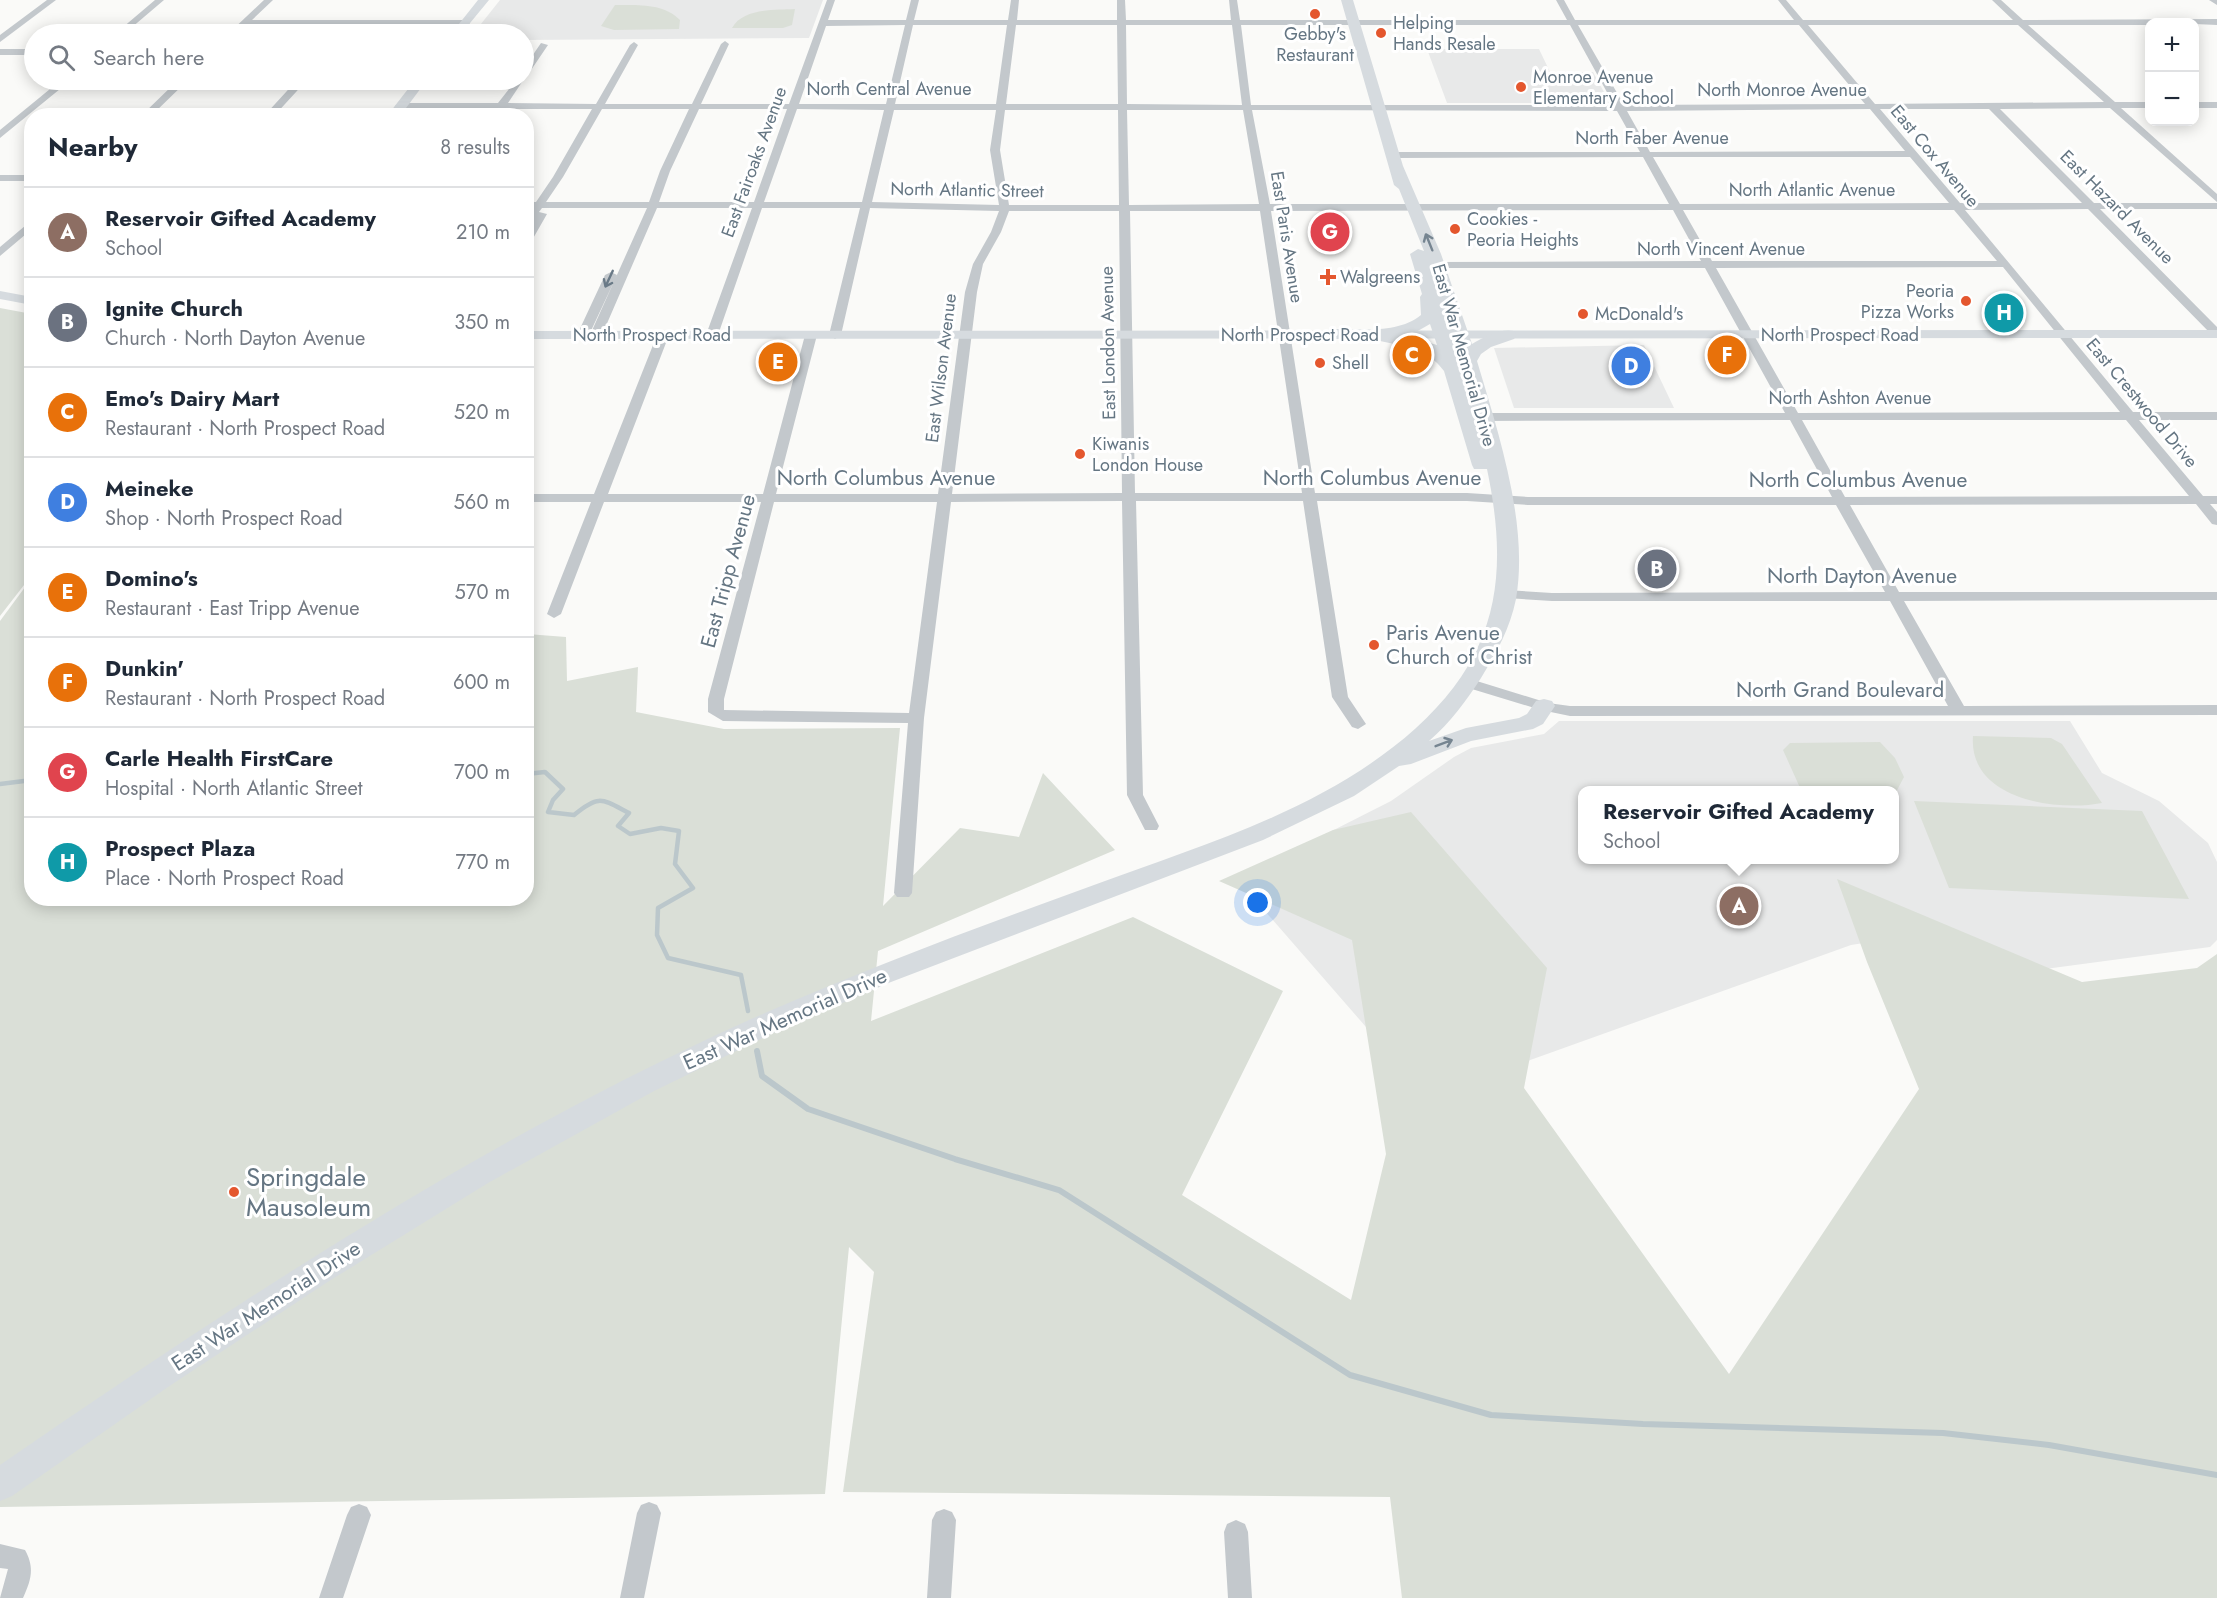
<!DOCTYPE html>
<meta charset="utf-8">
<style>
body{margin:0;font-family:Jost,sans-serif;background:#f6f6f7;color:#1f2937}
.controls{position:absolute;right:18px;top:18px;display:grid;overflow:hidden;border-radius:12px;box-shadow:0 3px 15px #0003}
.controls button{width:54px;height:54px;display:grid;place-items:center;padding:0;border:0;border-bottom:2px solid #e0e1e3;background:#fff;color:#1f2937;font:30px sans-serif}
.you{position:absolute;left:1258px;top:903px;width:21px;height:21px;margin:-15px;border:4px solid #fff;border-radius:50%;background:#1a73e8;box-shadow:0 0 0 9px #1a73e833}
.badge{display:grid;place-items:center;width:39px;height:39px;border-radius:50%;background:#d93025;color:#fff;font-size:20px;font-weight:700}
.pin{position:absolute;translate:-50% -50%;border:3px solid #fff;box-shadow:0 2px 6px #0006}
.popup{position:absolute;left:1578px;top:786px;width:321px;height:78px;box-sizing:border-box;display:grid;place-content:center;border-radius:12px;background:#fff;filter:drop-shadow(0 2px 4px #0005);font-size:20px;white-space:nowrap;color:#747a83}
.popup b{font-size:22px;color:#1f2937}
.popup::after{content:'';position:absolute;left:50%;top:100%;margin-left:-12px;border:12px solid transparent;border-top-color:#fff}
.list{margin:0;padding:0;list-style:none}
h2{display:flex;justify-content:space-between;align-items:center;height:78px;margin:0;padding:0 24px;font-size:26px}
h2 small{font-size:20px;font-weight:400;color:#747a83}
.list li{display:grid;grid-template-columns:39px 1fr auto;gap:18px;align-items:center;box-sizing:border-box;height:90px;padding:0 24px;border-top:2px solid #e0e1e3}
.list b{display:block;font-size:22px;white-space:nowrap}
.list p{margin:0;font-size:20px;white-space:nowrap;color:#747a83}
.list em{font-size:20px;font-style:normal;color:#747a83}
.icon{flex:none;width:33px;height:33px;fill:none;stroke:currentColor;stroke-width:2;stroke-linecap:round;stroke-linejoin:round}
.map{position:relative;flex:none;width:2217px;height:1598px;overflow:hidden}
.search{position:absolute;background:#fff;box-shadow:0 3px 15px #0003;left:24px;top:24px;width:510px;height:66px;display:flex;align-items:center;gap:15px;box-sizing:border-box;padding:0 21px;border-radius:33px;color:#747a83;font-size:22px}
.panel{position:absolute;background:#fff;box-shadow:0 3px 15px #0003;left:24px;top:108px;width:510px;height:798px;border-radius:24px}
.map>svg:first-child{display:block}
.built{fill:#e8e9e9;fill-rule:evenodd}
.green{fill:#dadfd7}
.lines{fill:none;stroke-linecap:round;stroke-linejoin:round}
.stream-far1{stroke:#bbc7cb;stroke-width:4.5}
.stream{stroke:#bbc7cb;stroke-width:6}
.minor{fill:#c3c8cc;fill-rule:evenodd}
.major{fill:#d6dbdf;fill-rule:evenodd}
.highway{fill:#d6dbdf;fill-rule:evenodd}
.oneway{stroke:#768591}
.oneway2{stroke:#6a7a87}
.poi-dot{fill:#e4572e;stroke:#fff;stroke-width:2}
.labels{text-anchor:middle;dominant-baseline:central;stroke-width:6;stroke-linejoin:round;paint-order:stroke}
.far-poi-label{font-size:18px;fill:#657683;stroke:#fff;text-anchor:start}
.far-street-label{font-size:18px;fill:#657683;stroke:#fff}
.street-label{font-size:21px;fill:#657683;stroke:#fff}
.poi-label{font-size:21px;fill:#657683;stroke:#fff;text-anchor:start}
.near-poi-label{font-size:26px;fill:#657683;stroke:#fff;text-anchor:start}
</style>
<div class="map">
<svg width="2217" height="1598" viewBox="0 0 2217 1598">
<rect width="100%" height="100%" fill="#fafaf8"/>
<path class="built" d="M 500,0 L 823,0 L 809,38 L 524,40 L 524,34 L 473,34 Z
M 1427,49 L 1539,49 L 1550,72 L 1593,72 L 1610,103 L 1447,103 Z
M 1644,345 L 1674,408 L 1514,408 L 1494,348 Z
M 1559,721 L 2070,721 L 2102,773 L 2159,801 L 2208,843 L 2217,862 L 2217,940 L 2210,947 L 2022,972 L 1933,932 L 1851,945 L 1427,1097 L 1237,879 L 1391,801 L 1454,757 L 1471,748 L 1544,734 ZM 1583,790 L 1895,790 L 1895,860 L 1583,860 Z"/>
<path class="green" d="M 615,5 C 637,5 664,3 680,20 L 679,29 L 614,30 L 601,26 Z
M 795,9 L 792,25 L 783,28 L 732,28 C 743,8 775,10 795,9 Z
M 0,308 L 32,314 L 31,576 L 0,616 Z
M 31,579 L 32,898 L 526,898 L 527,634 L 566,637 L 567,681 L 638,667 L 636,712 L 724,729 L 900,728 L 883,906 L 960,828 L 1019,837 L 1043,773 L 1115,850 L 878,951 L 871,1021 L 1133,917 L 1283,991 L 1182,1195 L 1351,1300 L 1386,1154 L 1352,940 L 1219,881 L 1333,830 L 1411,812 L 1547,968 L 1524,1088 L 1729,1374 L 1919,1089 L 1867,962 L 1837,879 L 2082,982 L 2197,968 L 2217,954 L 2217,1598 L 1402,1598 L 1390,1497 L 843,1492 L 874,1272 L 849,1247 L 825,1494 L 0,1507 L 0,621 Z
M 1973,736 L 2051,738 L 2062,744 L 2102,803 C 2056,812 1968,799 1973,736 Z
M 1880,742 L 1895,758 L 1904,777 L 1895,794 L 1895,790 L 1801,790 L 1783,750 L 1790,743 Z
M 1914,801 L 2142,811 L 2189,899 L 1949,888 Z"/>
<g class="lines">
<path class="stream-far1" d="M 526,774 L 545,772 L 563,789 L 553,800 L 548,812 L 574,815 C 599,794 602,799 629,813 L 618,826 L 630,834 L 661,828 L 679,831 L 675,864 L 693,888 L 658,908 L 657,935 L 668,958 L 741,975 L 748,1011
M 0,784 L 32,780"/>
<path class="stream" d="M 757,1051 L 762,1076 L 808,1109 L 955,1159 L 1059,1190 L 1350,1375 L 1491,1415 L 1643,1424 L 1943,1433 L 2049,1445 L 2217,1475"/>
<path class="minor" d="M 47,0 L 56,0 L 0,42 L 0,35 Z
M 155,0 L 164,0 L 124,34 L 115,34 Z
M 264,0 L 273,0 L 252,20 L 466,20 L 470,23 L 466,26 L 246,26 L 236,34 L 228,34 Z
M 827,0 L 835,0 L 828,20 L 906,20 L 911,0 L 919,0 L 914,20 L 1008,20 L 1011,0 L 1019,0 L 1017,20 L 1117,20 L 1117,0 L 1125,0 L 1126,20 L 1231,20 L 1229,0 L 1237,0 L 1240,20 L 1567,20 L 1556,0 L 1564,0 L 1575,20 L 1794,20 L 1778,0 L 1786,0 L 1803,20 L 2013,20 L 1992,0 L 2001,0 L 2023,20 L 2217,19 L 2217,25 L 2150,22 L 2150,25 L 2028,25 L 2115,102 L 2150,102 L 2150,108 L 2121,108 L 2217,194 L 2217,202 L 2110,108 L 2000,109 L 2094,203 L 2217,203 L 2217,209 L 2100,209 L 2217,327 L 2217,338 L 2213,336 L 2088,209 L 1965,210 L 2133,412 L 2217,412 L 2217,420 L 2139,420 L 2203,496 L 2217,496 L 2217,504 L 2210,504 L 2217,512 L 2217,525 L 2212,524 L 2196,504 L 1850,505 L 1899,592 L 2217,592 L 2217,600 L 1904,601 L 1964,706 L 2217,705 L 2217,715 L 1570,716 L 1541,710 L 1462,686 L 1459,683 L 1467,678 L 1548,703 L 1570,706 L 1948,706 L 1890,601 L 1552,601 L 1506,598 L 1499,594 L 1506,590 L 1552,593 L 1885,592 L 1836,505 L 1528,505 L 1467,501 L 1317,501 L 1348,697 L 1366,724 L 1358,729 L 1352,727 L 1332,697 L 1303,501 L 1136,501 L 1143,795 L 1159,826 L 1157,830 L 1145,830 L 1127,795 L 1122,501 L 951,502 L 924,718 L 912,893 L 909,897 L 897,897 L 894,893 L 908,723 L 723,721 L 708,712 L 708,699 L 761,502 L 604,502 L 561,614 L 554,618 L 547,614 L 591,502 L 526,502 L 526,494 L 594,494 L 657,335 L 663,331 L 669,335 L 608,494 L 763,494 L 805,335 L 811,331 L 817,335 L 776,494 L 938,494 L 965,292 L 973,264 L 991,232 L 999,211 L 870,208 L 841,335 L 835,339 L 829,335 L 860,208 L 762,208 L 718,335 L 712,339 L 706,335 L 752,208 L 657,208 L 602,335 L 596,339 L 590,335 L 647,208 L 542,208 L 539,212 L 547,214 L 531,242 L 526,245 L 526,232 L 533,220 L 526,226 L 526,215 L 531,208 L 526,208 L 526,202 L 536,202 L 553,177 L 592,109 L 504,109 L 499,115 L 495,116 L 491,113 L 494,109 L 400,109 L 395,106 L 400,103 L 498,103 L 516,80 L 524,79 L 508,103 L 596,104 L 630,45 L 634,42 L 638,45 L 605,104 L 692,104 L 721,44 L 725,41 L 729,44 L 701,104 L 789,104 ZM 905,25 L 886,104 L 799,104 L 826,26 ZM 913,25 L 1007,25 L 996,104 L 895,104 ZM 1016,25 L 1117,25 L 1118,104 L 1006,104 ZM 1126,25 L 1232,25 L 1242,105 L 1127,104 ZM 1241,25 L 1570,25 L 1614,105 L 1251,105 ZM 1578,25 L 1799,25 L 1865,104 L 1624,105 ZM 1808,25 L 2018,25 L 2104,102 L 1875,104 ZM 602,109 L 689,109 L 660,171 L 649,202 L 546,202 L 563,177 ZM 699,109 L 787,109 L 754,202 L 659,202 L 670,171 ZM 797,109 L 884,110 L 862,202 L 764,202 ZM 1870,109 L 1905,151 L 1650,152 L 1627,111 ZM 1880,109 L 1989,109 L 2082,203 L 1960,203 ZM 894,110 L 996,110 L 990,150 L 999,205 L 872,202 ZM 1005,110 L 1118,110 L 1119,205 L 1009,205 L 1000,150 ZM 1127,110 L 1243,110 L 1259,204 L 1129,205 ZM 1252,110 L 1617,111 L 1640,152 L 1393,152 L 1388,155 L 1393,158 L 1643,157 L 1669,204 L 1270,204 ZM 1653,157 L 1910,157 L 1949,203 L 1680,204 ZM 1673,210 L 1701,261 L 1438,262 L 1433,265 L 1438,268 L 1705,268 L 1785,413 L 1483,413 L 1477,417 L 1483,421 L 1790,420 L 1832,497 L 1528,497 L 1467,493 L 1315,493 L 1271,211 ZM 1683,210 L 1954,210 L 1997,261 L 1712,261 ZM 1009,211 L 1119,211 L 1122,493 L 952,494 L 977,292 L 983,264 L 1001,232 ZM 1130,211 L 1260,211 L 1302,493 L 1135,493 ZM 2003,267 L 2120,412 L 1798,413 L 1716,268 ZM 1802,420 L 2126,420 L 2189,496 L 1845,497 ZM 774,502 L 937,502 L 909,713 L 724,710 L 724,699 Z
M 2209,0 L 2217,0 L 2217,5 Z
M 541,43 L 548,45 L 527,76 L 524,77 L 524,68 Z
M 0,49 L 34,49 L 34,55 L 0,55 Z
M 61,80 L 71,80 L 0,138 L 0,130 Z
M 178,80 L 188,80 L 151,116 L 141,116 Z
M 297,80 L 307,80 L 274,116 L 264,116 Z
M 2194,102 L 2217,102 L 2217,108 L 2194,108 Z
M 0,175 L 32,175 L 32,181 L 0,181 Z
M 32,220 L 32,229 L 0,256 L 0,247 Z
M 611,272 L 617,275 L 589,335 L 587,337 L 579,337 L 577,335 L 605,275 Z
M 649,1502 L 657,1505 L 661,1513 L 644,1598 L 620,1598 L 637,1513 L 641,1505 Z
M 359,1504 L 367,1507 L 371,1515 L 343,1598 L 319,1598 L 347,1515 L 351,1507 Z
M 944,1509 L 952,1512 L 956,1520 L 951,1598 L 927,1598 L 932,1520 L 936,1512 Z
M 1236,1520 L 1245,1524 L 1248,1532 L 1252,1598 L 1228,1598 L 1224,1532 L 1227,1524 Z
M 0,1544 L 25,1550 C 35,1568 31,1580 23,1598 L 0,1598 L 8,1569 L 0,1568 Z"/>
<path class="major" d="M 478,0 L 489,0 L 461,34 L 451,34 Z
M 415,80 L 427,80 L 400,116 L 387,116 Z
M 0,291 L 32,297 L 32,305 L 0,299 Z
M 2217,330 L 2217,338 L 526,339 L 526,331 Z"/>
<path class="highway" d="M 1341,0 L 1353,0 L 1403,166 L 1441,254 L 1472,344 C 1483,337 1501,328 1514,331 L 1517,335 L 1514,339 L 1491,347 L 1481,354 L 1477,361 C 1498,432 1529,524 1516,599 C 1510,628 1497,652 1481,678 C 1467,700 1450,723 1429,741 L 1466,728 L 1519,718 L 1527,714 L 1536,701 L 1544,699 L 1552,701 L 1555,706 L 1543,724 L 1533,729 L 1471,741 L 1411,764 L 1399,766 L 1354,796 L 1263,840 L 891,982 L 771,1034 L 654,1091 L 488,1183 L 326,1283 L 168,1387 L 12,1496 L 0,1501 L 0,1465 C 239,1301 484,1139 749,1020 C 862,970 978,927 1094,885 C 1205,844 1326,809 1416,728 C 1499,653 1509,574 1487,469 L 1474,469 L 1472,465 L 1444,371 C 1427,348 1406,347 1380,341 L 1378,338 L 1332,339 L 1326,338 L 1324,334 L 1326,330 L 1332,329 C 1360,329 1398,334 1421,315 L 1420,297 L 1422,294 L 1410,254 L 1418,249 L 1424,251 L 1399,189 L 1394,185 ZM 1430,324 L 1437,345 L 1403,335 L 1416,332 Z"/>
</g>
<defs><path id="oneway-shaft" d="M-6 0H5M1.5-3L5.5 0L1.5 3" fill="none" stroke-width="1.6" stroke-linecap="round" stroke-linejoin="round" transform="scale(1.5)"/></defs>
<g class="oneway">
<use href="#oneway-shaft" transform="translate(1429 242) rotate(-112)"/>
<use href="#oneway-shaft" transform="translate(1444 743) rotate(-21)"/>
</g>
<use class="oneway2" href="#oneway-shaft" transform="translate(609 279) rotate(115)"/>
<g class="poi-dot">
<circle cx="1315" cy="14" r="6"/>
<circle cx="1381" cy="33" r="6"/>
<circle cx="1521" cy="87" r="6"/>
<circle cx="1455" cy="229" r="6"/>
<path d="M1325 268h6v6h6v6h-6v6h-6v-6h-6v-6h6z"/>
<circle cx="1966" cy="301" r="6"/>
<circle cx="1583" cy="314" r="6"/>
<circle cx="1320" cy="363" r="6"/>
<circle cx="1080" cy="454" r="6"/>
<circle cx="1374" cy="645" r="6"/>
<circle cx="234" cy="1192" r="6"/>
</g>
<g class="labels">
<g class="far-poi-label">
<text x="1393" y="23">Helping<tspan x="1393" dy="21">Hands Resale</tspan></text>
<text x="1315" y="34" text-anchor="middle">Gebby's<tspan x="1315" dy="21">Restaurant</tspan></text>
<text x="1533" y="77">Monroe Avenue<tspan x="1533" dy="21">Elementary School</tspan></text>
<text x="1467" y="219">Cookies -<tspan x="1467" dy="21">Peoria Heights</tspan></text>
<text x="1340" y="277">Walgreens</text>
<text x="1954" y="291" text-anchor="end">Peoria<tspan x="1954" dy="21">Pizza Works</tspan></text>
<text x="1595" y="314">McDonald's</text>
<text x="1332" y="363">Shell</text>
<text x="1092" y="444">Kiwanis<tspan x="1092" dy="21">London House</tspan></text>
</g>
<g class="far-street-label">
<text x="889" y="89">North Central Avenue</text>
<text x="1782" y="90">North Monroe Avenue</text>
<text x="1652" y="138">North Faber Avenue</text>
<text transform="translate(1935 156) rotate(50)">East Cox Avenue</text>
<text transform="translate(754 162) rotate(-70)">East Fairoaks Avenue</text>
<text transform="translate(967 190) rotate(1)">North Atlantic Street</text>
<text x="1812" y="190">North Atlantic Avenue</text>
<text transform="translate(2117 207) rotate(45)">East Hazard Avenue</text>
<text transform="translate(1287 237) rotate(81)">East Paris Avenue</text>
<text x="1721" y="249">North Vincent Avenue</text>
<text x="652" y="335">North Prospect Road</text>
<text x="1300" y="335">North Prospect Road</text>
<text x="1840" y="335">North Prospect Road</text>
<text transform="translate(1108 343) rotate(-91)">East London Avenue</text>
<text transform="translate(1464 355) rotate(74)">East War Memorial Drive</text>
<text transform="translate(941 368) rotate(-83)">East Wilson Avenue</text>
<text x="1850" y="398">North Ashton Avenue</text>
<text transform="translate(2142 403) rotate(50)">East Crestwood Drive</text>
</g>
<g class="street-label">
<text x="886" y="478">North Columbus Avenue</text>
<text x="1372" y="478">North Columbus Avenue</text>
<text x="1858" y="480">North Columbus Avenue</text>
<text transform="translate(728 571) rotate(-75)">East Tripp Avenue</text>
<text x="1862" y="576">North Dayton Avenue</text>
<text x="1840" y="690">North Grand Boulevard</text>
<text transform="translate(785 1019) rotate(-24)">East War Memorial Drive</text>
<text transform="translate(266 1306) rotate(-33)">East War Memorial Drive</text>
</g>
<g class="poi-label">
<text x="1386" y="633">Paris Avenue<tspan x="1386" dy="24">Church of Christ</tspan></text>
</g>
<g class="near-poi-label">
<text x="246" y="1177">Springdale<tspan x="246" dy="30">Mausoleum</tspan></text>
</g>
</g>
</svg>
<div class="controls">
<button>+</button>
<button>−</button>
</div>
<div class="you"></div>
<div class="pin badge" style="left:1739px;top:906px;background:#8d6e63">A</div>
<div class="popup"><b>Reservoir Gifted Academy</b>School</div>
<div class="pin badge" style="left:1657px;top:569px;background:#6b7280">B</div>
<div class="pin badge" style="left:1412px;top:355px;background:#e8710a">C</div>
<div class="pin badge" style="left:1631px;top:366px;background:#3f7fe0">D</div>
<div class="pin badge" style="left:778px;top:362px;background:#e8710a">E</div>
<div class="pin badge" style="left:1727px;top:355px;background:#e8710a">F</div>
<div class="pin badge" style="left:1330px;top:232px;background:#e0444e">G</div>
<div class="pin badge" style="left:2004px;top:313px;background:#0f9aa8">H</div>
<div class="search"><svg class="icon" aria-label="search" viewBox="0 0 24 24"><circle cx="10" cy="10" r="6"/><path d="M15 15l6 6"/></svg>Search here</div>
<section class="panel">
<h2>Nearby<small>8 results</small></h2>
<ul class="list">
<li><span class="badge" style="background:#8d6e63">A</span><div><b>Reservoir Gifted Academy</b><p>School</p></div><em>210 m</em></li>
<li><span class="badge" style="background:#6b7280">B</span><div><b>Ignite Church</b><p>Church · North Dayton Avenue</p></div><em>350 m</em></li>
<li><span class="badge" style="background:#e8710a">C</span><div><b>Emo's Dairy Mart</b><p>Restaurant · North Prospect Road</p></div><em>520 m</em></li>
<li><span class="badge" style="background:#3f7fe0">D</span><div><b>Meineke</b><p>Shop · North Prospect Road</p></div><em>560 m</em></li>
<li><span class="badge" style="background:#e8710a">E</span><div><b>Domino's</b><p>Restaurant · East Tripp Avenue</p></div><em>570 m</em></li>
<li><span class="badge" style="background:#e8710a">F</span><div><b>Dunkin'</b><p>Restaurant · North Prospect Road</p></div><em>600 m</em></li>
<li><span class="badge" style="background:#e0444e">G</span><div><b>Carle Health FirstCare</b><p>Hospital · North Atlantic Street</p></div><em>700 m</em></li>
<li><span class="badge" style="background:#0f9aa8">H</span><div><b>Prospect Plaza</b><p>Place · North Prospect Road</p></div><em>770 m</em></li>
</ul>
</section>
</div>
